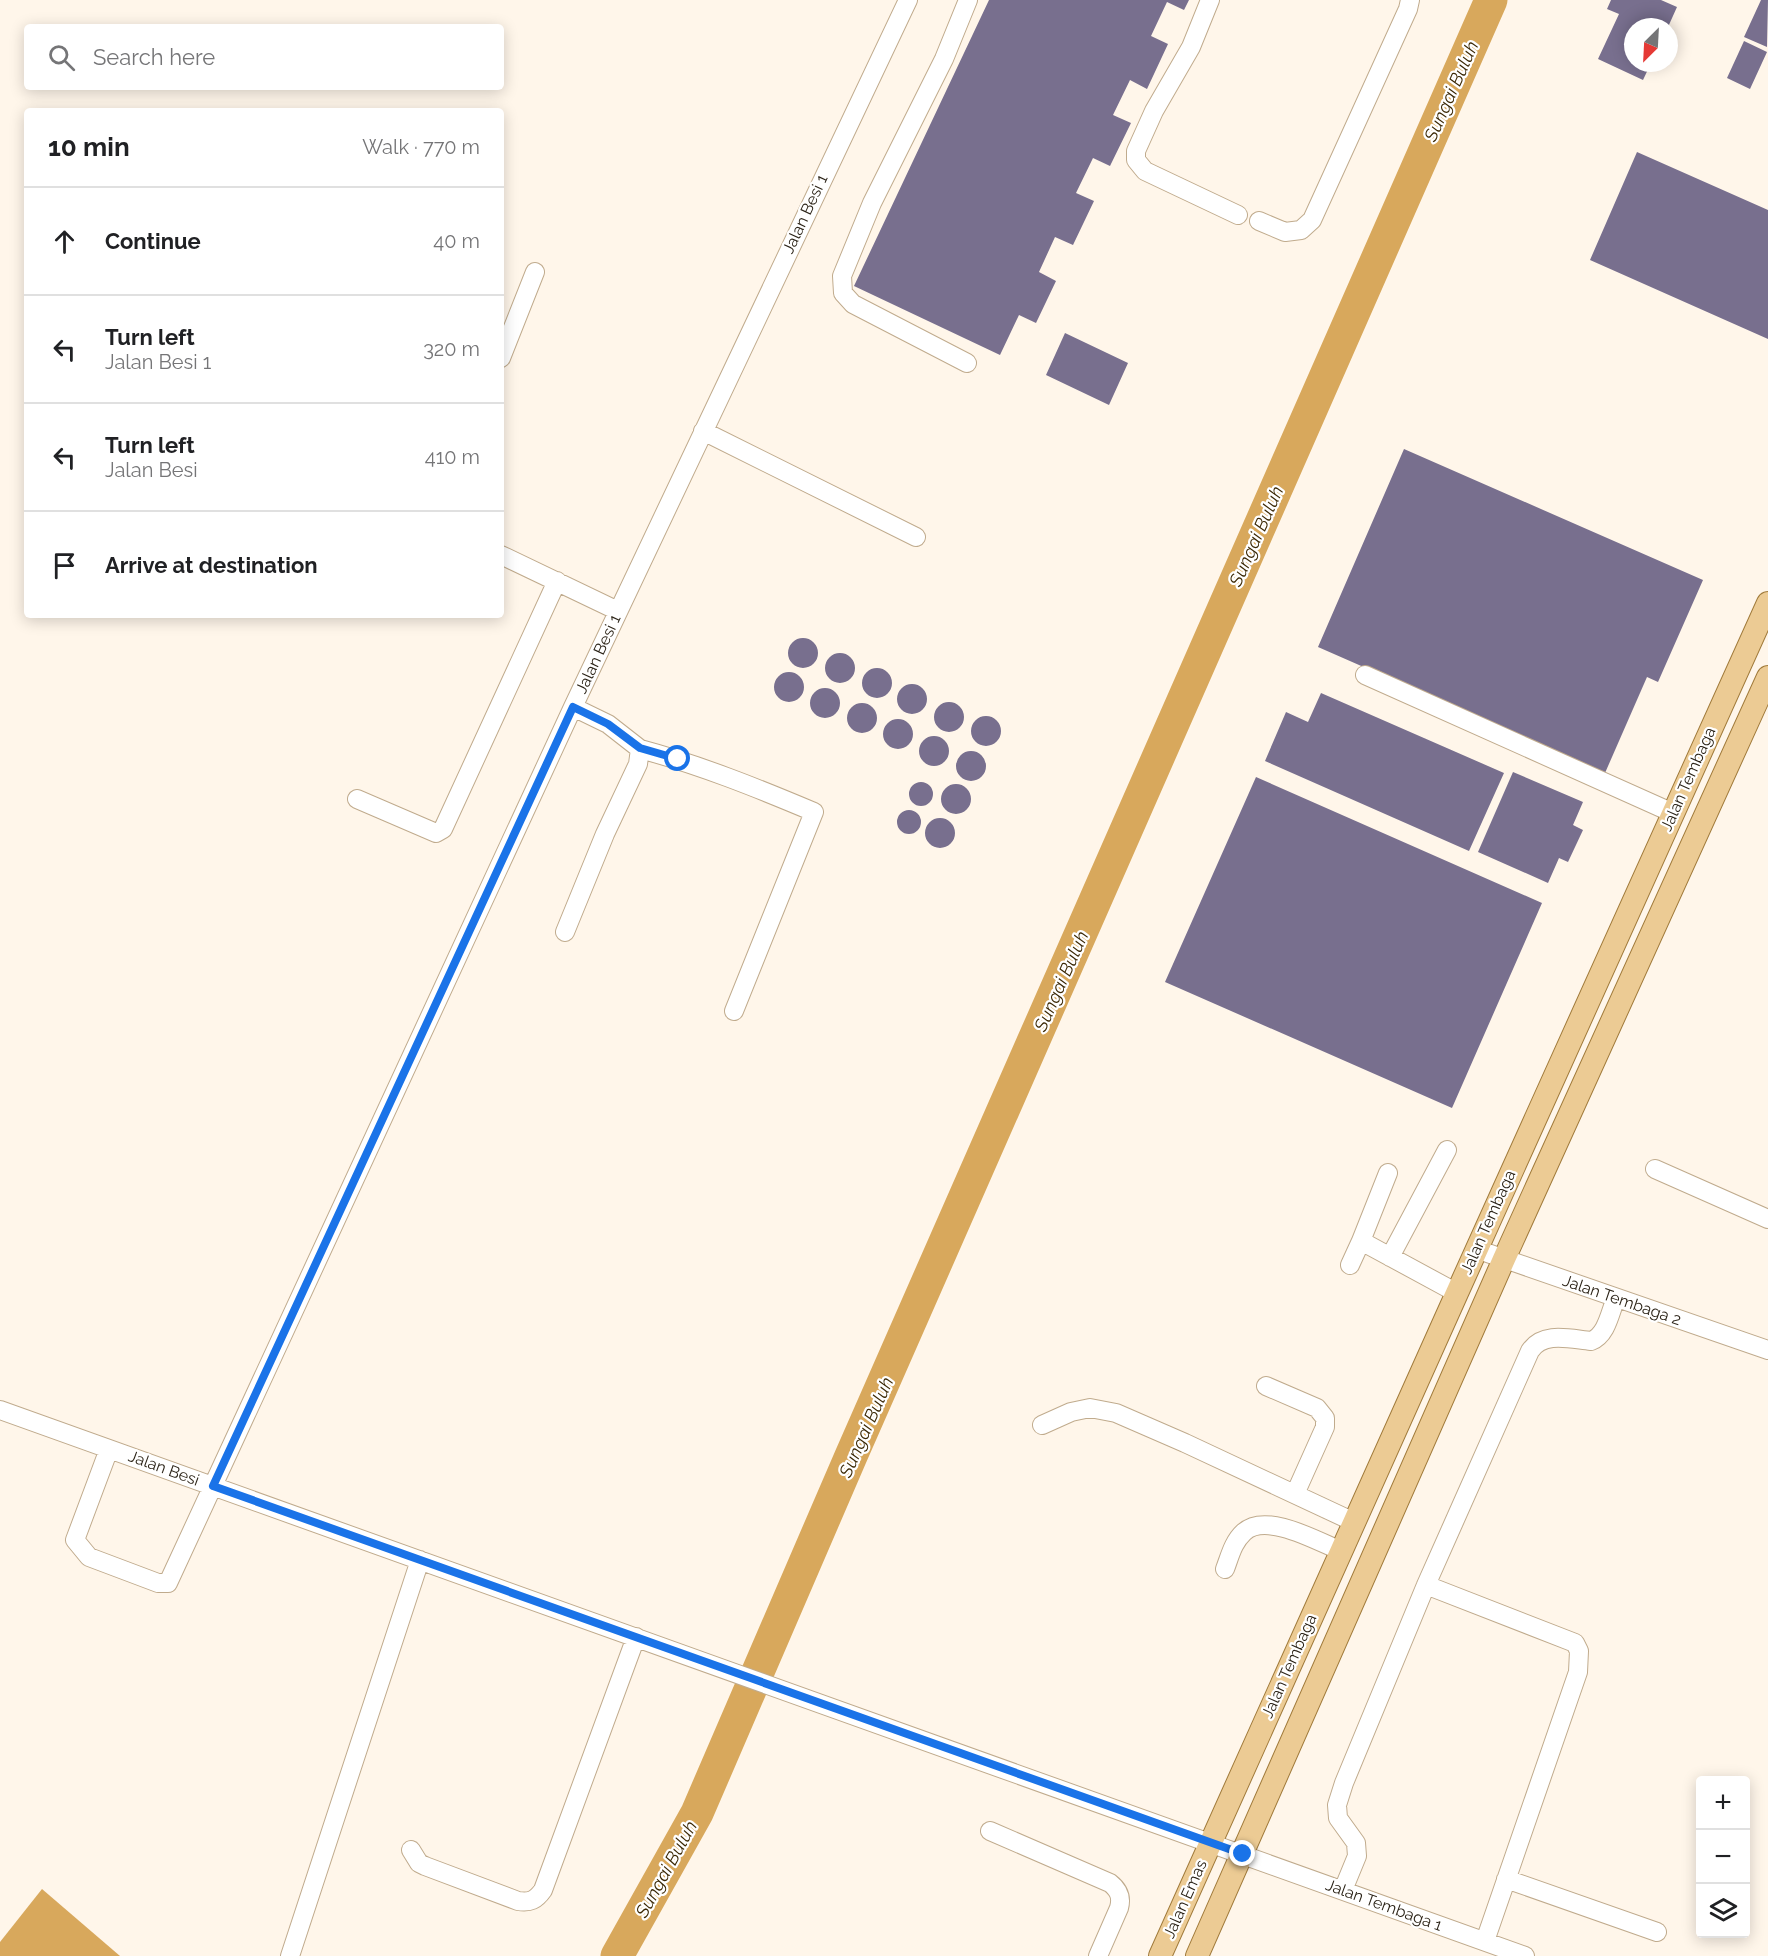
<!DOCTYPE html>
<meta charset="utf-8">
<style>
body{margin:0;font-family:Raleway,sans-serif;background:#f6f6f6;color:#202124}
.controls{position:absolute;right:18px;bottom:18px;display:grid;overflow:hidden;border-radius:6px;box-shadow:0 3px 15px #0003}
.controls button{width:54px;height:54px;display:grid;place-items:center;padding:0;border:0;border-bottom:2px solid #e0e0e0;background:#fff;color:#202124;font:30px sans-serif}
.compass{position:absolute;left:1624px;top:18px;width:54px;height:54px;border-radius:50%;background:#fff;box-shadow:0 3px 15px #0003;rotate:204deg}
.stop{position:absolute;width:18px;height:18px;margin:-14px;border:4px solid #1a73e8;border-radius:50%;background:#fff}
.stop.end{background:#1a73e8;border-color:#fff;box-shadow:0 2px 6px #0008}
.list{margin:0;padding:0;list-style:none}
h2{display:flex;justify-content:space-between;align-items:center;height:78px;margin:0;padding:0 24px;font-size:26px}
h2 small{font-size:20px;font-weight:400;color:#757577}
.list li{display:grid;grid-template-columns:39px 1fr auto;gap:18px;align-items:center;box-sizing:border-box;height:108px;padding:0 24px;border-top:2px solid #e0e0e0}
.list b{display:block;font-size:22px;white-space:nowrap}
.list p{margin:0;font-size:20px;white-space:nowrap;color:#757577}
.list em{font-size:20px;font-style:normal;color:#757577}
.icon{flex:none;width:33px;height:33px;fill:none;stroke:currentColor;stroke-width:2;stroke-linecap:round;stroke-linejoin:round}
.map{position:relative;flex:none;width:1768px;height:1956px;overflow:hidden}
.search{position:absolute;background:#fff;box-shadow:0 3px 15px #0003;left:24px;top:24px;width:480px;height:66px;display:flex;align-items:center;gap:15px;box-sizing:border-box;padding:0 21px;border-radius:6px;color:#757577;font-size:22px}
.panel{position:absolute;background:#fff;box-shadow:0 3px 15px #0003;left:24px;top:108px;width:480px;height:510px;border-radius:6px}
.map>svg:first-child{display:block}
.water{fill:#d8a85c}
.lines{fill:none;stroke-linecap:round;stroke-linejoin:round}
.river{stroke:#d8a85c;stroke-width:33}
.building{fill:#786f8e}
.minor-casing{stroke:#c0ab8d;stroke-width:20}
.major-casing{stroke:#a07a3a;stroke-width:24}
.minor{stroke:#fff;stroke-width:18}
.major{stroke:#eccb94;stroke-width:22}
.route{stroke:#1a73e8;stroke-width:8}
.labels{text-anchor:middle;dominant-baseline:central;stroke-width:4.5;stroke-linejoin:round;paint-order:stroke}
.street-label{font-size:16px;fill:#2b2317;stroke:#fff}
.water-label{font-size:18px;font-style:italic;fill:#3b2805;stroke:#fff}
</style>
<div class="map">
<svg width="1768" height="1956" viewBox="0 0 1768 1956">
<rect width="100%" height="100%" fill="#fff6ea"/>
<path class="water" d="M 42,1889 L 120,1956 L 0,1956 L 0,1942 Z"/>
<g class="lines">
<path class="river" d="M 617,1956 L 697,1813 L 851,1456 L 1491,0"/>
</g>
<path class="building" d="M 989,0 L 1189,0 L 1184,10 L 1167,2 L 1151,36 L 1168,44 L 1147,89 L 1130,80 L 1113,115 L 1131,123 L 1110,166 L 1093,158 L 1076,193 L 1094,201 L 1073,245 L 1055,237 L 1039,272 L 1056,281 L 1036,323 L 1019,315 L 1000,355 L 854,286 Z
M 1611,0 L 1661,0 L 1677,7 L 1668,27 L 1633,27 L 1633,63 L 1651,63 L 1643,80 L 1598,59 L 1619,14 L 1607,9 Z
M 1761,0 L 1768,0 L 1767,47 L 1744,37 Z
M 1744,41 L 1767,52 L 1750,89 L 1727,78 Z
M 1637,152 L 1768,210 L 1768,339 L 1590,260 Z
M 1065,333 L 1128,363 L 1109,405 L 1046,375 Z
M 1404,449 L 1703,580 L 1658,682 L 1647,677 L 1605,773 L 1318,647 Z
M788 653a15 15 0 1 1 30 0a15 15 0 1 1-30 0Z
M825 668a15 15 0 1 1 30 0a15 15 0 1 1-30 0Z
M862 683a15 15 0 1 1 30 0a15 15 0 1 1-30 0Z
M774 687a15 15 0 1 1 30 0a15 15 0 1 1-30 0Z
M897 699a15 15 0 1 1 30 0a15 15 0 1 1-30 0Z
M810 703a15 15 0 1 1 30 0a15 15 0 1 1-30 0Z
M 1321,693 L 1504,773 L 1469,851 L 1265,761 L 1286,712 L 1308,722 Z
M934 717a15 15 0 1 1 30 0a15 15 0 1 1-30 0Z
M847 718a15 15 0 1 1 30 0a15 15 0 1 1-30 0Z
M971 731a15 15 0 1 1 30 0a15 15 0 1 1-30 0Z
M883 734a15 15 0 1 1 30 0a15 15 0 1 1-30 0Z
M919 751a15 15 0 1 1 30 0a15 15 0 1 1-30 0Z
M956 766a15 15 0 1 1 30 0a15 15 0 1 1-30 0Z
M 1513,772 L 1583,802 L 1573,825 L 1583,830 L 1568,862 L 1559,858 L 1548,883 L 1478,852 Z
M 1256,777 L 1542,903 L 1452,1108 L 1165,982 Z
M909 794a12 12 0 1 1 24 0a12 12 0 1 1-24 0Z
M941 799a15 15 0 1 1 30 0a15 15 0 1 1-30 0Z
M897 822a12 12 0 1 1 24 0a12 12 0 1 1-24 0Z
M925 833a15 15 0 1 1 30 0a15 15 0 1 1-30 0Z"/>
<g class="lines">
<g class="minor-casing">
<path id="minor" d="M 1210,0 L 1191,47 L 1154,111 L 1136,151 L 1136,160 L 1145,171 L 1238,215
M 1259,221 L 1285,232 L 1301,230 L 1312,220 L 1408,9 L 1410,0
M 501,358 L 535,272
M 967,363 L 853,304 L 843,293 L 842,276 L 872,203 L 944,59 L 968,0
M 703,431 L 916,537
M 501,555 L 618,611
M 1365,675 L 1673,813
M 640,749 C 700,765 757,788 814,812 L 734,1011
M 357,799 L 436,833 L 443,829 L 557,581
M 565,932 L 605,834 L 638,764 L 640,749 L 608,724 L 573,707
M 1655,1169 L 1768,1219
M 1388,1173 L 1361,1241 L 1457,1293
M 1476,1249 L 1768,1350
M 1390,1257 L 1447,1150
M 1350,1265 L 1361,1241
M 1266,1386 L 1317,1408 L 1325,1418 L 1325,1427 L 1295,1494
M 0,1410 L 1525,1956
M 1042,1425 L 1071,1412 L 1090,1408 L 1116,1413 L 1185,1443 L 1354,1522
M 109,1449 L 75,1540 L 89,1557 L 158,1583 L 168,1583 L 573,707 L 908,0
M 1225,1569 C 1230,1556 1233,1542 1244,1532 C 1266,1512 1317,1541 1341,1551
M 1426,1585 L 1575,1643 L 1579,1651 L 1578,1672 L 1485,1941
M 990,1831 L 1110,1883 C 1119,1890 1122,1897 1119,1908 L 1098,1956
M 411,1850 L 419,1863 L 425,1866 L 518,1901 C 530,1903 536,1900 543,1890 L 636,1637
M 1506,1879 L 1657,1932
M 1343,1890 L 1357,1856 L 1356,1843 L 1338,1818 L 1337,1805 L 1344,1783 L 1426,1585 L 1530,1351 C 1543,1331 1570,1339 1591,1341 C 1607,1335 1610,1312 1616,1298
M 290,1956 L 420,1560"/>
</g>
<g class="major-casing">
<path id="major" d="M 1160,1956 L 1457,1293 L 1768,603
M 1197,1956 L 1504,1259 L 1768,677"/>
</g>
<use href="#minor" class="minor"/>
<use href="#major" class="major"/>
</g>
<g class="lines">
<path class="route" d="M 678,759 L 640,748 L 608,724 L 573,707 L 213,1486 L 1243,1854"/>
</g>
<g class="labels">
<g class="street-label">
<text transform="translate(805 214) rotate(-65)">Jalan Besi 1</text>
<text transform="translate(598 654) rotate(-65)">Jalan Besi 1</text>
<text transform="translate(1688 779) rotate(-66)">Jalan Tembaga</text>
<text transform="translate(1488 1222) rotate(-66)">Jalan Tembaga</text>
<text transform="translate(1622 1300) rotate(19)">Jalan Tembaga 2</text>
<text transform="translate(164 1468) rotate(20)">Jalan Besi</text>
<text transform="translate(1289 1666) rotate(-66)">Jalan Tembaga</text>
<text transform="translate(1185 1899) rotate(-66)">Jalan Emas</text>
<text transform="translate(1384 1905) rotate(20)">Jalan Tembaga 1</text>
</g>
<g class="water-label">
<text transform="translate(1451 91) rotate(-66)">Sungai Buluh</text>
<text transform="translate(1256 536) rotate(-66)">Sungai Buluh</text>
<text transform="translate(1061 981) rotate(-66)">Sungai Buluh</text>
<text transform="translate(866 1427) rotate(-66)">Sungai Buluh</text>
<text transform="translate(666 1869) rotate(-61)">Sungai Buluh</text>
</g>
</g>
</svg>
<div class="controls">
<button>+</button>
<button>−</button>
<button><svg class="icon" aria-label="layers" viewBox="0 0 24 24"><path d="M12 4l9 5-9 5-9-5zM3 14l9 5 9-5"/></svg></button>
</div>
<svg class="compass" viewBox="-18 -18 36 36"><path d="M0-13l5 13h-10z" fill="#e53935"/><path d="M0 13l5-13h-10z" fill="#757577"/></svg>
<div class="stop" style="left:678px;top:759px"></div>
<div class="stop end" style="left:1243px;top:1854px"></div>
<div class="search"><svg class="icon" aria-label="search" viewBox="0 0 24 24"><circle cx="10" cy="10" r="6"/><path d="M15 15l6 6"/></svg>Search here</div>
<section class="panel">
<h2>10 min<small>Walk · 770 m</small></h2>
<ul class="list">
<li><svg class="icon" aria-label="ahead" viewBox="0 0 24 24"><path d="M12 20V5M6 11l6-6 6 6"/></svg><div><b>Continue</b></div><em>40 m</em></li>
<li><svg class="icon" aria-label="left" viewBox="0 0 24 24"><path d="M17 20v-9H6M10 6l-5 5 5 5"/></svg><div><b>Turn left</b><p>Jalan Besi 1</p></div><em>320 m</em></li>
<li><svg class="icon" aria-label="left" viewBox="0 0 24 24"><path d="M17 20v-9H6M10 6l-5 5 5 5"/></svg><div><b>Turn left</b><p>Jalan Besi</p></div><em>410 m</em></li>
<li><svg class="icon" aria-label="arrive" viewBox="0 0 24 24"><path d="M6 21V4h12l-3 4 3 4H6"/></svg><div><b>Arrive at destination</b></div></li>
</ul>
</section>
</div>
